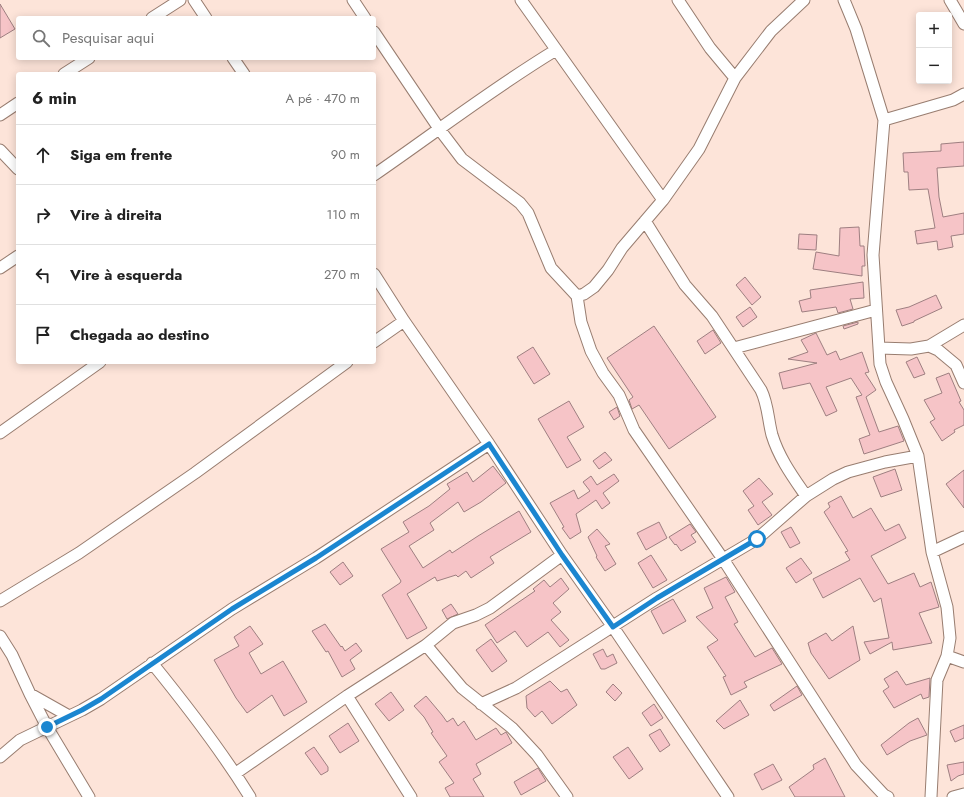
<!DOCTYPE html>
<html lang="pt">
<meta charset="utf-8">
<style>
body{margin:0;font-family:Jost,sans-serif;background:#f2f2f2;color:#222}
.controls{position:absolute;right:12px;top:12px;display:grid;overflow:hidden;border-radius:4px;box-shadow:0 2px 10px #0003}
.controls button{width:36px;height:36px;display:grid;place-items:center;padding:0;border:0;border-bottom:1px solid #e0e0e0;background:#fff;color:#222;font:20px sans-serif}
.stop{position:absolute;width:12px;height:12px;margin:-9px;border:3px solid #1b86d0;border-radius:50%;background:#fff}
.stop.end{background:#1b86d0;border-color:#fff;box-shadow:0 1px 4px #0008}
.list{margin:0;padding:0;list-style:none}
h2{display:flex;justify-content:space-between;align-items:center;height:52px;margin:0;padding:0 16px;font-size:17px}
h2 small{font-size:13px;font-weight:400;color:#767676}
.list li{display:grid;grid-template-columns:26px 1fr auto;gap:12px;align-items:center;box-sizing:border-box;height:60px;padding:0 16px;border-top:1px solid #e0e0e0}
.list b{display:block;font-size:15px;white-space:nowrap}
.list em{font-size:13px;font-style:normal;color:#767676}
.icon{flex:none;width:22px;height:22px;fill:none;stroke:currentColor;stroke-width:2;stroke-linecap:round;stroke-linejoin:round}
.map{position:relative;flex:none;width:964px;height:797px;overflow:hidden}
.search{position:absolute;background:#fff;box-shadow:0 2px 10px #0003;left:16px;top:16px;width:360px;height:44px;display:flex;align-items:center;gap:10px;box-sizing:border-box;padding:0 14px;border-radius:4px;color:#767676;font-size:15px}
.panel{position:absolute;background:#fff;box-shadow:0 2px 10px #0003;left:16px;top:72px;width:360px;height:292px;border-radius:4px}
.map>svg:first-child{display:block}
.building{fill:#f6c4c7;stroke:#9e7f81}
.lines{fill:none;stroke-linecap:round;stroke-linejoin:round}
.street-casing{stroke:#987d70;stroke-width:13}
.street{stroke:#fff;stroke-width:11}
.route{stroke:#1b86d0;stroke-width:5}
</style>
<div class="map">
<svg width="964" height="797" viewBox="0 0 964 797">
<rect width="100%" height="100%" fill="#fde4d9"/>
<path class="building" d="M 0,4 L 15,29 L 0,38 Z
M 964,142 L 964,166 L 937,168 L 939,197 L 943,217 L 964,213 L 964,234 L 951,236 L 953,247 L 938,250 L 937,241 L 917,244 L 915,231 L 935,228 L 928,189 L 909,190 L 908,172 L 904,172 L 903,153 L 941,151 L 941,144 Z
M 859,227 L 860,246 L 864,246 L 865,266 L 862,266 L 862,276 L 813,269 L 816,252 L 839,256 L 840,228 Z
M 799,234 L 817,235 L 816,250 L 798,249 Z
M 745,277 L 761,297 L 752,305 L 736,285 Z
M 863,282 L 864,298 L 850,299 L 853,309 L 838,313 L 836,307 L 802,312 L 799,301 L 811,298 L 810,290 Z
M 936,295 L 942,308 L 914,321 L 914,322 L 902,326 L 896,310 L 909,307 Z
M 750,307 L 757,317 L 743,327 L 736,317 Z
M 858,322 L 858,324 L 844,329 L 843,326 Z
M 654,326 L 716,417 L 669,449 L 639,405 L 632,409 L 629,400 L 633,397 L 607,358 Z
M 713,330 L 721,343 L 705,354 L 697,341 Z
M 816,333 L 827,355 L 836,351 L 840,360 L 862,352 L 869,372 L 865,373 L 876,390 L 866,397 L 879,432 L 898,426 L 904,441 L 864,454 L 859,439 L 870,435 L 856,397 L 862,395 L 851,378 L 826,387 L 837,411 L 826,416 L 810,383 L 783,389 L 779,373 L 817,363 L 788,359 L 808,352 L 801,340 Z
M 533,347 L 550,374 L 534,384 L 517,357 Z
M 917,357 L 925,374 L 914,378 L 906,362 Z
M 949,373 L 961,401 L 959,402 L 964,410 L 964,425 L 954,430 L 955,432 L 942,441 L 930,422 L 935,419 L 924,400 L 942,393 L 936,378 Z
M 569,401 L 584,427 L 567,437 L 581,460 L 567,468 L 538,419 Z
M 617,407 L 620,416 L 614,420 L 609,412 Z
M 605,452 L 612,460 L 599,469 L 593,461 Z
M 493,466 L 506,483 L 481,502 L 464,512 L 458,502 L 430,523 L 434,530 L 409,546 L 423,568 L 450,550 L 452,553 L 478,536 L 519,511 L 531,532 L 490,557 L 494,563 L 471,578 L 466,571 L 458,577 L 456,575 L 437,581 L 435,577 L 407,594 L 427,628 L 407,639 L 382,595 L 400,583 L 401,581 L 381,549 L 409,532 L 403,522 L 429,506 L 450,489 L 447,484 L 467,472 L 473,482 Z
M 895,469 L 902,490 L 881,497 L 873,477 Z
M 964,470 L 964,508 L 946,484 Z
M 614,474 L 619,481 L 603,493 L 610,503 L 602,509 L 596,500 L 576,514 L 581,532 L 570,539 L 562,528 L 564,527 L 550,503 L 574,490 L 578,499 L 590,491 L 583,482 L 591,476 L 597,485 Z
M 759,478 L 773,494 L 762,502 L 772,515 L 758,525 L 748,510 L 754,506 L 743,491 Z
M 841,496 L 853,518 L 871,508 L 885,531 L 899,524 L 906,538 L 871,556 L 888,584 L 914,573 L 920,587 L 931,582 L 939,607 L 919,613 L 932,643 L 893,650 L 892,642 L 870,654 L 864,642 L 889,638 L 881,598 L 874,602 L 860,578 L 823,598 L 813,579 L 850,560 L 845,552 L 848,551 L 824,512 L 830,507 L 828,503 Z
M 659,522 L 667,538 L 646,550 L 637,533 Z
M 690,524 L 696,532 L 691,535 L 696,542 L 681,551 L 676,544 L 675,545 L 669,537 Z
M 791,527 L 800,543 L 790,548 L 781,532 Z
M 597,529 L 610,544 L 605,546 L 616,564 L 605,571 L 596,557 L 597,556 L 588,537 Z
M 651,555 L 667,580 L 653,588 L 638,563 Z
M 801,558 L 812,573 L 796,583 L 786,568 Z
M 343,562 L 353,576 L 340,585 L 330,572 Z
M 726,577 L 735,592 L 725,597 L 738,622 L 734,624 L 755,657 L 772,648 L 782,664 L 744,682 L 747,687 L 731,695 L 723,677 L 726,676 L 707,647 L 718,640 L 696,617 L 713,608 L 704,588 Z
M 561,578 L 569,589 L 553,603 L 561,612 L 551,620 L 569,640 L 560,647 L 548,632 L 527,647 L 515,631 L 497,643 L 485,625 L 535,591 L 533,589 L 544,580 L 550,587 Z
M 673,599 L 686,621 L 663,634 L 651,611 Z
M 451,604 L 458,614 L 447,619 L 442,610 Z
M 325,624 L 341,647 L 342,646 L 345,651 L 356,643 L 362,651 L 350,660 L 355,669 L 342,677 L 328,651 L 326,652 L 312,631 Z
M 250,626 L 263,644 L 249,653 L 261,674 L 283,661 L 307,702 L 284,716 L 272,695 L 247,713 L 236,698 L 214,660 L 239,646 L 234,637 Z
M 853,626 L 860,660 L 829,679 L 811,653 L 808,643 L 826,633 L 832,641 Z
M 491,639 L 507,661 L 492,672 L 476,650 Z
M 603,649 L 607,657 L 613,654 L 617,663 L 605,669 L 601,669 L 593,654 Z
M 897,671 L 906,685 L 930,678 L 929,697 L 923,699 L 921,694 L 894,708 L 883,691 L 889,687 L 884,679 Z
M 550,681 L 561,692 L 567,689 L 577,705 L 552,724 L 542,711 L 535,717 L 527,708 L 526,696 Z
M 613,684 L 622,693 L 615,701 L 606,692 Z
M 797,686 L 802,695 L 774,711 L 770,705 Z
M 391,692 L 404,710 L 389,721 L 375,704 Z
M 426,696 L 442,715 L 447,722 L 453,718 L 458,726 L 464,721 L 476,740 L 496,728 L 501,735 L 506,732 L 512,743 L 476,764 L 481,774 L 473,779 L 484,797 L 450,797 L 445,788 L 454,783 L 439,762 L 447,756 L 431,733 L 433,732 L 424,717 L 414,706 Z
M 740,700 L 749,715 L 724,729 L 716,721 Z
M 654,704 L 663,718 L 651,726 L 642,713 Z
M 918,718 L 927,735 L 910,741 L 887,755 L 881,745 L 909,723 Z
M 348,723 L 359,741 L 340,753 L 329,736 Z
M 964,725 L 964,738 L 955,742 L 950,731 Z
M 660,729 L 670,745 L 660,752 L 649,735 Z
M 314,747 L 328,767 L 328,771 L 321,775 L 305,753 Z
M 628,747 L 643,769 L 629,779 L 613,757 Z
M 825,758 L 845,797 L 795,797 L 789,787 L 814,769 L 813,765 Z
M 964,762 L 964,774 L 958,776 L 951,781 L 947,765 Z
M 773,764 L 782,780 L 762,790 L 754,774 Z
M 538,768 L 546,781 L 521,795 L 514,782 Z"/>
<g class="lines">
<g class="street-casing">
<path id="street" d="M 194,0 L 206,18
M 353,0 L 365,18
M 521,0 L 663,200
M 678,0 L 710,48 L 735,78
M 844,0 L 856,29 L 884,120 L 873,255 L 880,364 L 886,382 L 903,419 L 918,456 L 932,552 L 947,607 L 950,638 L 947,656 L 937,680 L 931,797
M 950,0 L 964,24
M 152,18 L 180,0
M 374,32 L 440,130 L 462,159 L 520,203 L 528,213 L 551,268 L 577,296 L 581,322 L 591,351 L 603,373 L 619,395 L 634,430 L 723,559 L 856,765 L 884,795 L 888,797
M 233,58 L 244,74
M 64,74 L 89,58
M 0,115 L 18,103
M 884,120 L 953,100 L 964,94
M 0,150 L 18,169
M 374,175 C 435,133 493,88 556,50
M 645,221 L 685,285 L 712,316 L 761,390 C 768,404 768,420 772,435 C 779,458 793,477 806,496
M 0,268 L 18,256
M 374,274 L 404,321 L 489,444 L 562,555 L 613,627 L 728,797
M 577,296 L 584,294 L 594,287 L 608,270 L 622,248 L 663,200 L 699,149 L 735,78 L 771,31 L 804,0
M 374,342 L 404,321
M 929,346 L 938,350 L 956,365 L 964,383
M 734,348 L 876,310
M 879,348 L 911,349 L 929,346 L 964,325
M 0,433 L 100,362
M 932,552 L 964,537
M 0,601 L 79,553 L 195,473 L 347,362
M 0,636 L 12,655 L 30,694 L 47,727 L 89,797
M 426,645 L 462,688 L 512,728 L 537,755 L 567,797
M 947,656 L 964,662
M 152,663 C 187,706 221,750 250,797
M 30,694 L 69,716
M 347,696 L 411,797
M 481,704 L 516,688 L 657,598 L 757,539 L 806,496 L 833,479 L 848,472 L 885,462 L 918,456
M 0,757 L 20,740 L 82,710 L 101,699 L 232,609 L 316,558 L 489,444
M 236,773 L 347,696 L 426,645 L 453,623 L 476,615 L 490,608 L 562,555
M 953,797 L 964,794"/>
</g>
<use href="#street" class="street"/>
</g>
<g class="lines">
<path class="route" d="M 47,727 L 82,710 L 101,699 L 232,609 L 316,558 L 489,444 L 562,555 L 613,627 L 657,598 L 757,539"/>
</g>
</svg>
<div class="controls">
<button>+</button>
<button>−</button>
</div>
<div class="stop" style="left:757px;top:539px"></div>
<div class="stop end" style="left:47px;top:727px"></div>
<div class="search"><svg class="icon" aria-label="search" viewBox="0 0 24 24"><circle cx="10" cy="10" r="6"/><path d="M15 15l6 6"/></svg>Pesquisar aqui</div>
<section class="panel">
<h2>6 min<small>A pé · 470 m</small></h2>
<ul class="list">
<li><svg class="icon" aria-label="ahead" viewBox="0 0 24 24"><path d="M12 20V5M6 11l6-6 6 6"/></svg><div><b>Siga em frente</b></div><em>90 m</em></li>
<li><svg class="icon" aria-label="right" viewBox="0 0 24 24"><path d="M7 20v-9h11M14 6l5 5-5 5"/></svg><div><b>Vire à direita</b></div><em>110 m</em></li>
<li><svg class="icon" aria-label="left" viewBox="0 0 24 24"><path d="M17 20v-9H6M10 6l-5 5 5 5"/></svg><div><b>Vire à esquerda</b></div><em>270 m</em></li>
<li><svg class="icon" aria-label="arrive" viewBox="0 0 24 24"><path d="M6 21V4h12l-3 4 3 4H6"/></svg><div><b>Chegada ao destino</b></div></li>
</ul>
</section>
</div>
